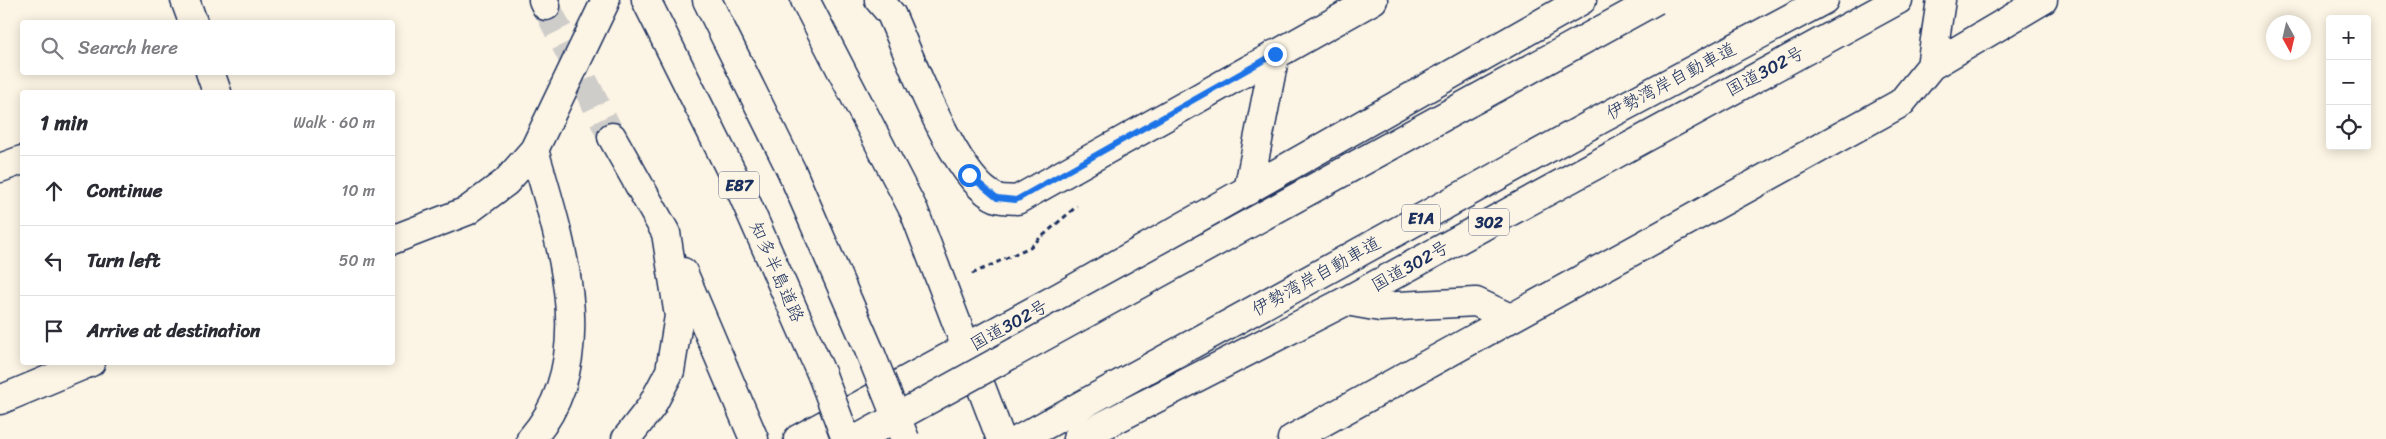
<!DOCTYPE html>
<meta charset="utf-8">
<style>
body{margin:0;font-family:Sriracha,"Klee One",sans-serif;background:#f2f2f3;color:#2b2b33}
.controls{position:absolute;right:15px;top:15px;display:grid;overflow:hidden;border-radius:5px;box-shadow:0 2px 12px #0003}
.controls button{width:45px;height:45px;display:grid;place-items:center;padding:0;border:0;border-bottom:1px solid #e1e1e2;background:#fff;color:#2b2b33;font:25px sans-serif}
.compass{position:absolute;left:2266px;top:15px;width:45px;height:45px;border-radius:50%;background:#fff;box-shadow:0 2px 12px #0003;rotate:172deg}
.stop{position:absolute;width:15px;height:15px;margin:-11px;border:4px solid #1a73e8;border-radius:50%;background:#fff}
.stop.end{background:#1a73e8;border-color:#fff;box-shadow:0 1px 5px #0008}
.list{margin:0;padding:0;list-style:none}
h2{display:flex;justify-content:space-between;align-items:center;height:65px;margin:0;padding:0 20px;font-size:21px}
h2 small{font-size:16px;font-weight:400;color:#7c7c81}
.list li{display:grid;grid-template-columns:32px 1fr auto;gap:15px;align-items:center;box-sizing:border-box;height:70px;padding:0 20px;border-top:1px solid #e1e1e2}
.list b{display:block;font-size:19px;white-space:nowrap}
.list em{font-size:16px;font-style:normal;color:#7c7c81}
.icon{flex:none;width:28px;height:28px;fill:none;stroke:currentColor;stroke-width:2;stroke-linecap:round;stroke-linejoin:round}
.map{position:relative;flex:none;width:2386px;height:439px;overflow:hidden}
.search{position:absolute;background:#fff;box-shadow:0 2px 12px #0003;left:20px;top:20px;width:375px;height:55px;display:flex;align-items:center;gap:12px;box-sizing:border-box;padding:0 18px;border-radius:5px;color:#7c7c81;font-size:19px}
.panel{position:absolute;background:#fff;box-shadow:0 2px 12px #0003;left:20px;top:90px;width:375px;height:275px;border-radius:5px}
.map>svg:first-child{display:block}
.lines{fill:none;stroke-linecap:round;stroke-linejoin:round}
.highway-tunnel{stroke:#cfcdca;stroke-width:28;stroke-dasharray:28 14;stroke-linecap:butt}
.minor-casing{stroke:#1b2f5e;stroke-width:31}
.highway-casing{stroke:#1b2f5e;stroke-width:31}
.path{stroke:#1b2f5e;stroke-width:3;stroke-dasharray:5 4;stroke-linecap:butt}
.minor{stroke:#fcf5e5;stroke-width:28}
.highway{stroke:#fcf5e5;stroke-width:28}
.highway-bridge-casing{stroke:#1b2f5e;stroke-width:31;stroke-linecap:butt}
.highway-bridge{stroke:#fcf5e5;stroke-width:28}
.route{stroke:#1a73e8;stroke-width:6}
.labels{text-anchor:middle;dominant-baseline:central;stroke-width:4;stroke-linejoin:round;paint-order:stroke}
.shield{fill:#fcf5e5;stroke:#5e6a86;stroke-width:1}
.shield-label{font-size:16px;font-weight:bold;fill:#1b2f5e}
.street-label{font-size:18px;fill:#1b2f5e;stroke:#fcf5e5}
</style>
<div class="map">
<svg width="2386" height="439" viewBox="0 0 2386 439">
<rect width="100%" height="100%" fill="#fcf5e5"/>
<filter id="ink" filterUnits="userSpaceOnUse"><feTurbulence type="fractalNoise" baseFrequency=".02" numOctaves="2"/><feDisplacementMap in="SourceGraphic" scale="10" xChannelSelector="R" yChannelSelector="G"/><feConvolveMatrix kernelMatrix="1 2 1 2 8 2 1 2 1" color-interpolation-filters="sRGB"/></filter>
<g filter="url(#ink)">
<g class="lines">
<path class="highway-tunnel" d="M 546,6 L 612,137"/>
<g class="minor-casing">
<path id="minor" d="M 185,0 L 193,22
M 879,0 L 891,14 C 910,56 955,182 997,198 C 1003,200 1011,199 1017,200 L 1373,0
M 1931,66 L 2043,0
M 210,72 L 217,92
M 0,168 L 22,160
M 1248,191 L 1275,54
M 392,240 L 467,211 L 506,182 L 534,150 L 605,2
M 1346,301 L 1380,307 L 1476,302 L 1510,318
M 0,400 L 91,362
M 531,439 C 602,360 560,239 534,150
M 1292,439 L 1901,103 L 1931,66 L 1941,0"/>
</g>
<g class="highway-casing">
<path id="highway" d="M 543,0 L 546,6
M 646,0 L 743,195 L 822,375
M 707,0 L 792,172 L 870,352
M 805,0 L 914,211 L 1001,439
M 612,137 L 666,233 L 679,316 L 670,371 L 651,407 L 626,439
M 683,272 L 754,439
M 798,439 L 1061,296 L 1582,0
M 1020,439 L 1603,118 L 1824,0
M 1077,439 L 1346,301 L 1898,0"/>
</g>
<path class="path" d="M 972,274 L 1030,247 L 1077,206"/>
<use href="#minor" class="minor"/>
<use href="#highway" class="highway"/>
<g class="highway-bridge-casing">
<path id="highway-bridge" d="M 870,352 L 905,439
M 822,375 L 846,439
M 857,439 L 1656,0"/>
</g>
<use href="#highway-bridge" class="highway-bridge"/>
</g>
</g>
<g class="lines" filter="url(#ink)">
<path class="route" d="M 969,175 L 997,198 L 1016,200 L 1275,54"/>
</g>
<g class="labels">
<g class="shield">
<rect x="719" y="171.5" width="40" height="27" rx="4"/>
<rect x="1402" y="204.5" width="38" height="27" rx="4"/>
<rect x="1469" y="208.5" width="40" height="27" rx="4"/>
</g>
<g class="shield-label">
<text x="739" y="185">E87</text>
<text x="1421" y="218">E1A</text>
<text x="1489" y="222">302</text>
</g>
<g class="street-label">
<text transform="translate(1765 71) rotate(-28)">国道302号</text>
<text transform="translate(1671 81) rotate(-28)">伊勢湾岸自動車道</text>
<text transform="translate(1410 266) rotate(-29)">国道302号</text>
<text transform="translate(777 272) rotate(66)">知多半島道路</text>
<text transform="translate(1316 276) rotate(-29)">伊勢湾岸自動車道</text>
<text transform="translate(1009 325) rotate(-29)">国道302号</text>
</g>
</g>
</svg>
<div class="controls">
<button>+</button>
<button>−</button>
<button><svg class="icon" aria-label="locate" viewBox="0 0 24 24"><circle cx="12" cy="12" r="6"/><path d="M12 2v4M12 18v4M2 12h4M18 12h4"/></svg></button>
</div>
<svg class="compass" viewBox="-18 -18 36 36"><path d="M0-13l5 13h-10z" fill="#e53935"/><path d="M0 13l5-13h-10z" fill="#7c7c81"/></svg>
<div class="stop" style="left:969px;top:175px"></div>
<div class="stop end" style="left:1275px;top:54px"></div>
<div class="search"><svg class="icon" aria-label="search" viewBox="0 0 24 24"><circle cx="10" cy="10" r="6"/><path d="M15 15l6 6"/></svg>Search here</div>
<section class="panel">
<h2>1 min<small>Walk · 60 m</small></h2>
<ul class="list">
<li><svg class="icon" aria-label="ahead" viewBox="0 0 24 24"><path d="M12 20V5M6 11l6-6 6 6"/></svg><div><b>Continue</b></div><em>10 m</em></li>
<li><svg class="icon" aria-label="left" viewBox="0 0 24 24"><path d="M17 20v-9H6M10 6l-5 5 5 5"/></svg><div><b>Turn left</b></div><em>50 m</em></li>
<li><svg class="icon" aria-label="arrive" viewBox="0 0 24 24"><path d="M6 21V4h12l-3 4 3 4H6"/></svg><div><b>Arrive at destination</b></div></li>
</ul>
</section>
</div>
